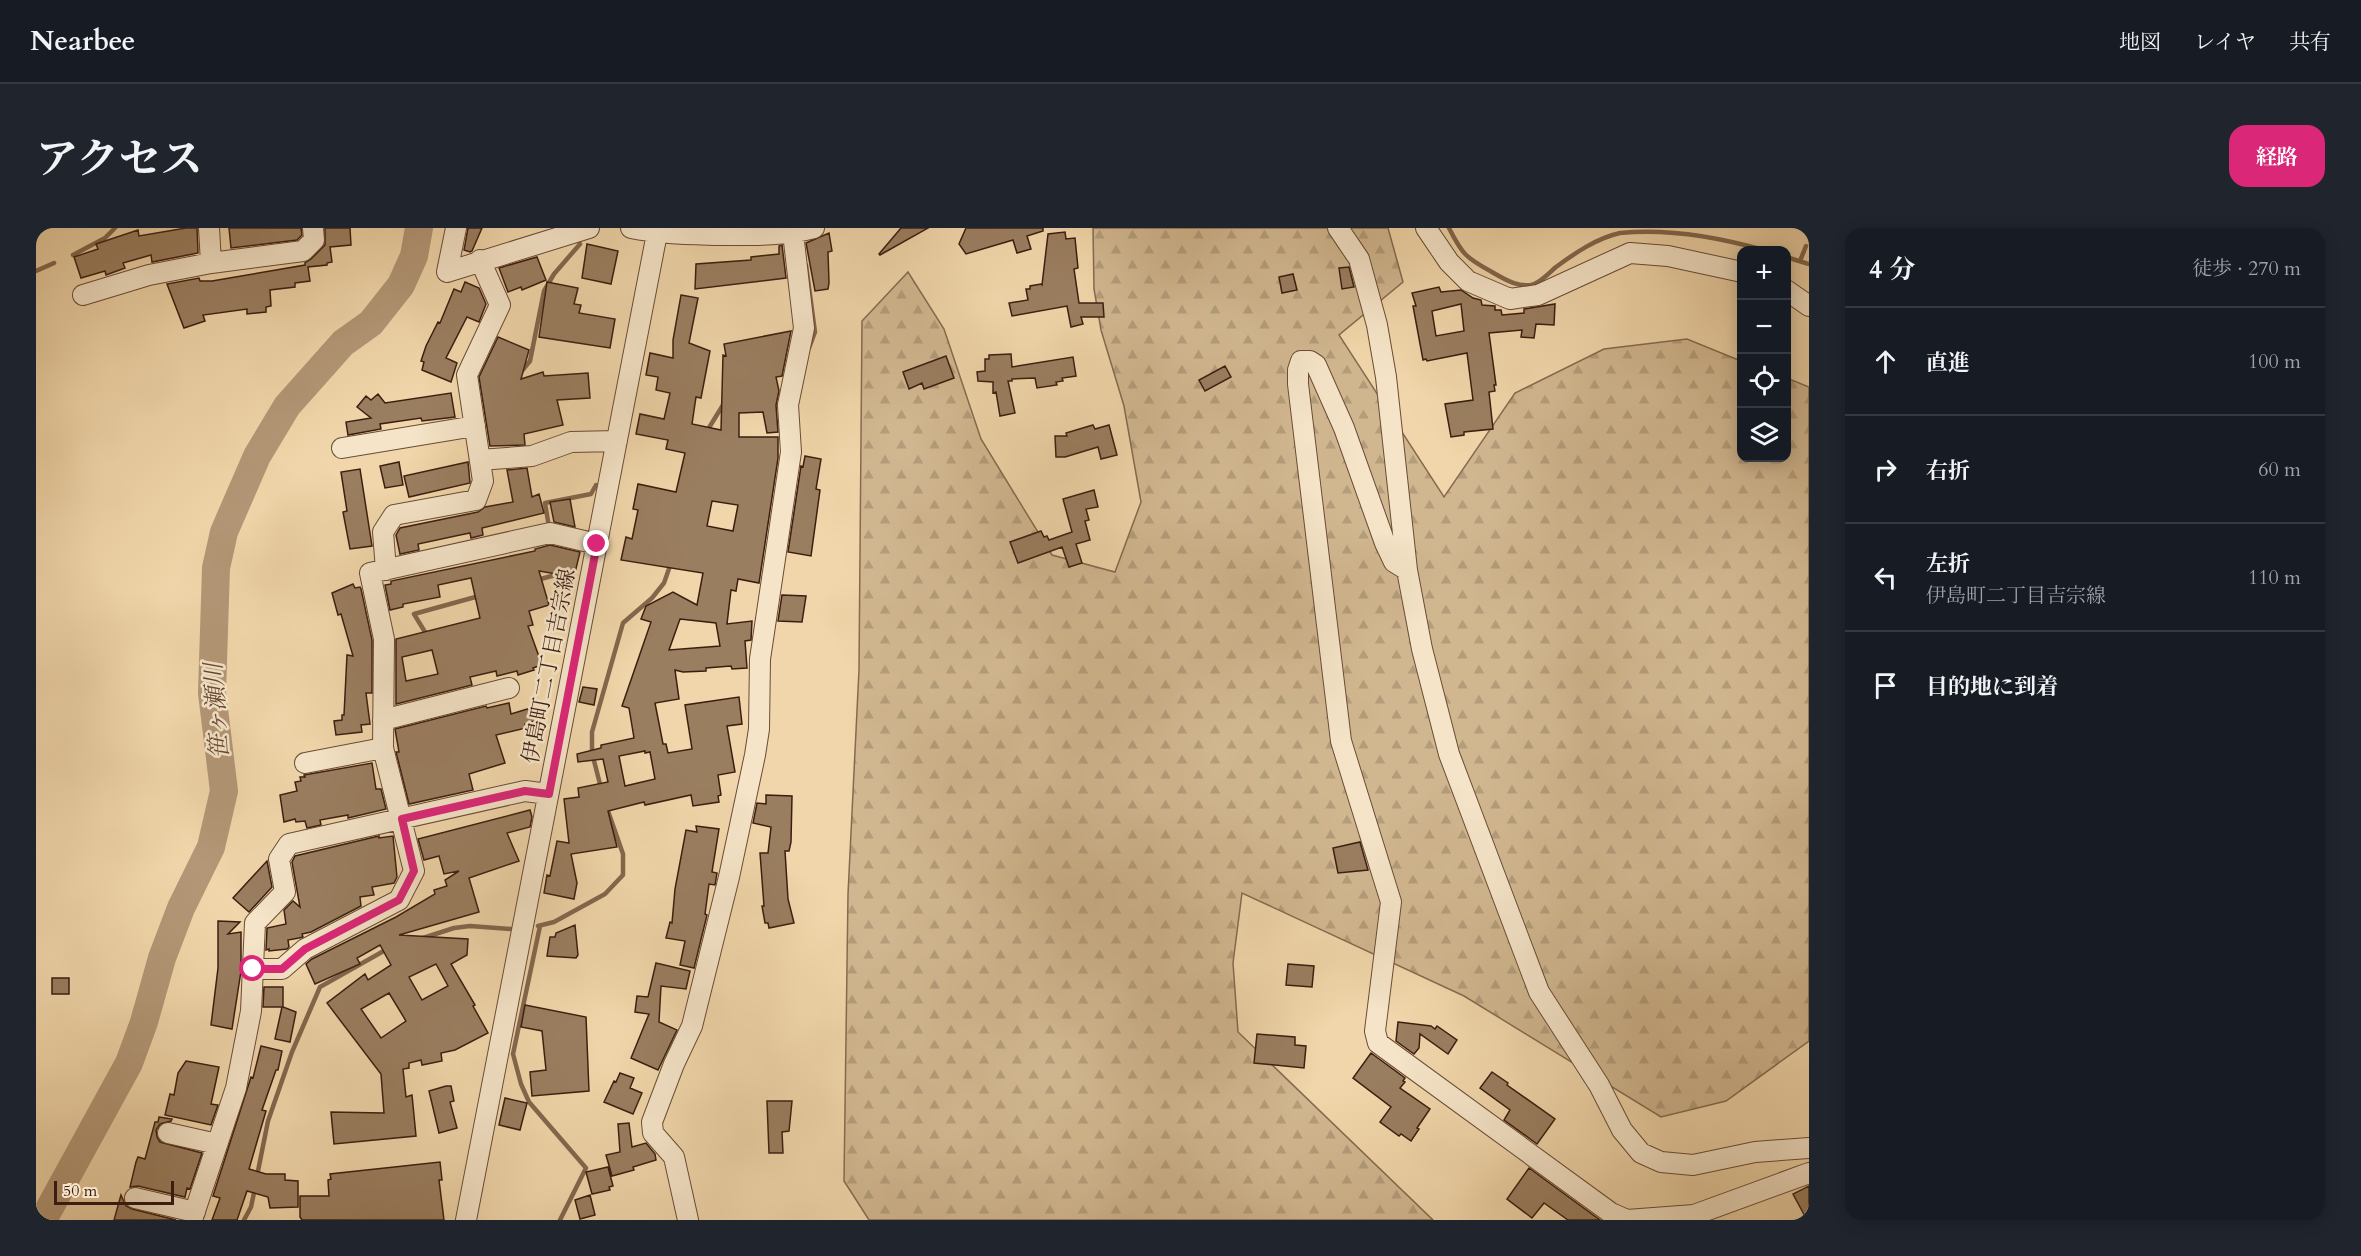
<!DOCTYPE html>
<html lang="ja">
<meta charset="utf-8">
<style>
body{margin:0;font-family:Cardo,"Noto Serif JP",serif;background:#20242c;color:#f1f3f6}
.controls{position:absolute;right:18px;top:18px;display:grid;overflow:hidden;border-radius:12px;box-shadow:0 3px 15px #0003}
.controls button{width:54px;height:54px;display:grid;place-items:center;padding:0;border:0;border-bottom:2px solid #363941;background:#171b24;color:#f1f3f6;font:30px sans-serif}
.scale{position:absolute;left:18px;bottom:15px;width:120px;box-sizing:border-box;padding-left:6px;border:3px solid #3c1e10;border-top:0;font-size:16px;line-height:21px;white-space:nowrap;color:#3c1e10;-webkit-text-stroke:4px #f5e4c8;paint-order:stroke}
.stop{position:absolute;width:18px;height:18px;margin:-14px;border:4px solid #db2777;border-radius:50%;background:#fff}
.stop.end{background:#db2777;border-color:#fff;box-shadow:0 2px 6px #0008}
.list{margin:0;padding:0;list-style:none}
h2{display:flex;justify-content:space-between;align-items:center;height:78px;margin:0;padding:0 24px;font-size:26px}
h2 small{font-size:20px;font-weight:400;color:#9ea1a6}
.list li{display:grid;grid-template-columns:39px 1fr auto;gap:18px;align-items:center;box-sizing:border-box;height:108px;padding:0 24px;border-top:2px solid #363941}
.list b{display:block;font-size:22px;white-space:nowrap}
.list p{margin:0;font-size:20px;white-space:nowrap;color:#9ea1a6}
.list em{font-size:20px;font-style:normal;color:#9ea1a6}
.icon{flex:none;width:33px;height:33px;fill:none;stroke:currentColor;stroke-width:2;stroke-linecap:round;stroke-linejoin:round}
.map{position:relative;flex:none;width:1773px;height:992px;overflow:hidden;border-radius:18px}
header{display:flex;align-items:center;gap:36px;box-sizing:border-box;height:84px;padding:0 30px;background:#171b24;border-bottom:2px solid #363941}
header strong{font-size:28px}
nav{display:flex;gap:33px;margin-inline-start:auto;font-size:21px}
.intro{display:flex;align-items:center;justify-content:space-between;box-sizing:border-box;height:144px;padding:0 36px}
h1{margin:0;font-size:42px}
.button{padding:15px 27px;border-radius:18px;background:#db2777;color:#fff;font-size:21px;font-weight:700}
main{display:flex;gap:36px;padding:0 36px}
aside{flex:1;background:#171b24;border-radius:18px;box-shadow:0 3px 15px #0003}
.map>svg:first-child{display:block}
.forest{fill:url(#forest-firs);stroke:#866a50;stroke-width:1.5}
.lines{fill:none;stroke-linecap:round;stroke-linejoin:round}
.stream{stroke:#83674d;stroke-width:4.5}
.river{stroke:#b39776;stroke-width:28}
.building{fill:#9a7e60;stroke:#3c1e10;stroke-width:1.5;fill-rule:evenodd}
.minor-casing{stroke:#694c36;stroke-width:22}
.minor{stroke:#f5e4c8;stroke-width:20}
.route{stroke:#db2777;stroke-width:8}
.labels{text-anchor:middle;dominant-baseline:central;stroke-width:5;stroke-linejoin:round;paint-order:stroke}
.street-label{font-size:22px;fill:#3c1e10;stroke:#f5e4c8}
.water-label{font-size:24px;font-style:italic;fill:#664834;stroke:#f5e4c8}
</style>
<header>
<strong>Nearbee</strong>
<nav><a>地図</a><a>レイヤ</a><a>共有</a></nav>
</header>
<div class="intro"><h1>アクセス</h1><a class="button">経路</a></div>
<main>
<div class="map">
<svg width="1773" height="992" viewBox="0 0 1773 992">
<defs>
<pattern id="forest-firs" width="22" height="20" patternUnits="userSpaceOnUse" patternTransform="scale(1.5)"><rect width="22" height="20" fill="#d1b790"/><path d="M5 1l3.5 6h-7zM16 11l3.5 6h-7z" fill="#b49d7b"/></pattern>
</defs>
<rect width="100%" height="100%" fill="#f0d6aa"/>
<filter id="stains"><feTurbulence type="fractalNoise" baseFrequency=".00333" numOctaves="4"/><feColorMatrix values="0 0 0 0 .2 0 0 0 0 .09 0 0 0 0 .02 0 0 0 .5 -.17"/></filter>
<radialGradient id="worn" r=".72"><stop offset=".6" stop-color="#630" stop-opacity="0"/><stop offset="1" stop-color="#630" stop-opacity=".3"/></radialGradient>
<path class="forest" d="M 1057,0 L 1352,0 L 1367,54 L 1303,107 L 1408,269 L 1479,165 L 1568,121 L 1651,111 L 1705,133 L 1706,230 L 1750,230 L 1751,150 L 1773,159 L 1773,813 L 1690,873 L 1625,889 L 1428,768 L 1206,665 L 1197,735 L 1202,804 L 1397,992 L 833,992 L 808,953 L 812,666 L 823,442 L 826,93 L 872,44 L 908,101 L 945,211 L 1016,327 L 1079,344 L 1105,274 L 1088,178 L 1065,102 L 1058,61 Z"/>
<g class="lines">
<path class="stream" d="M 1413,0 C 1426,26 1430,30 1456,44 C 1468,51 1484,61 1498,56 C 1506,53 1514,44 1520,39 C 1539,25 1561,10 1584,5 C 1632,0 1682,9 1728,22
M 37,27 L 69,10 L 79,0
M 1750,29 L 1773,36
M 1764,33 L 1770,18
M 770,37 L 779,104 L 773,120
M 0,43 L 18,35
M 485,144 L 494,133 L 508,63 L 518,46 L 544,16
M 671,203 L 690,172
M 513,299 L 509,275 L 555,266 L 560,257
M 501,352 L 523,346 L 522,341
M 392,409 L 378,386 L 443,368
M 565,560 L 556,525 L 556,504 L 587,395 L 616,370 L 628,355 L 635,335
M 502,698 L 518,694 L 569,666 L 587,647 L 587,626 L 572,583
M 504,698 L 477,826 L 485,856 L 493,874 L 550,940 L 524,992
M 387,710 L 418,700 L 434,698 L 475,701
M 221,948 L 232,893 L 256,824 L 284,759 L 353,720
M 208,992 L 215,979 L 219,960"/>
<path class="river" d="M 7,992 L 93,835 L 108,794 L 126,730 L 145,680 L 175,619 L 188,563 L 176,465 L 180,340 L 188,304 L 221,228 L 251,178 L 307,115 L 335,95 L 365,57 L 378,28 L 383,0"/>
</g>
<path class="building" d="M 150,0 L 161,0 L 162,25 L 116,34 L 115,27 L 87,35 L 89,40 L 70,47 L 69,43 L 45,50 L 38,29 L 62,21 L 60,16 L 102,2 L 103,8 Z
M 193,0 L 265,0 L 266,7 L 261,12 L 195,20 Z
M 289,0 L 314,0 L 315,17 L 294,19 L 296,34 L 291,35 L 291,37 L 272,39 L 274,53 L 259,55 L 259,59 L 234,62 L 235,78 L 230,79 L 230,84 L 211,86 L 211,81 L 167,87 L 169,93 L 148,100 L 131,56 L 163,50 L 164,53 L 176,53 L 269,37 L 269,35 L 275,31 L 289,17 Z
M 432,0 L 446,0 L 436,23 L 434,24 L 428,22 Z
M 865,0 L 892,0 L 844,27 L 843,26 Z
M 930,0 L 1007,0 L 1007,3 L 991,8 L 995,21 L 981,25 L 977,12 L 930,26 L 923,16 Z
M 1029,4 L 1030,11 L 1039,10 L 1042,40 L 1038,41 L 1043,75 L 1067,75 L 1068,89 L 1045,89 L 1047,96 L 1035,99 L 1031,78 L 976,88 L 973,75 L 992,72 L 990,61 L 994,61 L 994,58 L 1005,56 L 1006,57 L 1012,6 Z
M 793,5 L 796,23 L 792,24 L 793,55 L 792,61 L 779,63 L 770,15 Z
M 551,16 L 582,23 L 575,56 L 546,50 Z
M 746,17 L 750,50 L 659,61 L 660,36 L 715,32 L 715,29 L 743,26 L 743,18 Z
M 501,29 L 510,52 L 486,62 L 485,59 L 472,64 L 463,40 Z
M 1313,39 L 1318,59 L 1306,61 L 1303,40 Z
M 1257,46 L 1261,62 L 1246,65 L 1243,49 Z
M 429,54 L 443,60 L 450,76 L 443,94 L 431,89 L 410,130 L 421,135 L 415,154 L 386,142 L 388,134 L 385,133 L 390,118 L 402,94 L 404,95 L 418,61 L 425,64 Z
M 511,54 L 542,60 L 538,76 L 545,77 L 543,85 L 579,91 L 574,120 L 503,109 Z
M 1403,59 L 1405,64 L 1425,62 L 1437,70 L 1445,72 L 1446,77 L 1459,78 L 1459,82 L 1465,82 L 1466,87 L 1488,85 L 1488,81 L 1519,76 L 1518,97 L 1500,96 L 1498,110 L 1485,109 L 1486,102 L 1453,105 L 1460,157 L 1458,157 L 1459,163 L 1453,164 L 1457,201 L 1428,204 L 1428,207 L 1415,209 L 1409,176 L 1437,172 L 1431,125 L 1391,133 L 1390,131 L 1387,132 L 1377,78 L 1380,78 L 1376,65 ZM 1425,76 L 1428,103 L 1400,108 L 1396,83 Z
M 645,67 L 662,70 L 653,115 L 674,123 L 665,170 L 660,169 L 656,196 L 685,202 L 687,127 L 690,128 L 688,116 L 755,103 L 746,148 L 740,149 L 743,163 L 740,177 L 742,204 L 731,205 L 727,184 L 703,185 L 703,209 L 742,209 L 742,230 L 723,355 L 702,351 L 700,363 L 695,362 L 691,396 L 716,393 L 715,412 L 709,413 L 711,440 L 696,441 L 695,438 L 670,440 L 670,443 L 647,444 L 639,442 L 643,471 L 619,475 L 627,516 L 630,516 L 632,525 L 656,521 L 649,477 L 703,469 L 706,496 L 691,498 L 699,544 L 682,547 L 685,567 L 682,568 L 683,574 L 657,578 L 655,567 L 609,577 L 608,574 L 572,583 L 581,619 L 535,626 L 541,655 L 538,671 L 508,665 L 511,647 L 514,648 L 521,613 L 533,615 L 528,571 L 543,569 L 542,560 L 572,554 L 567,531 L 542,534 L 541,526 L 565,520 L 565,517 L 598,510 L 593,480 L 586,478 L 615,394 L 605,391 L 610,378 L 637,364 L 661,377 L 667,345 L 585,332 L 590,309 L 596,311 L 602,282 L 597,281 L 602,256 L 640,264 L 649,225 L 630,221 L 632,212 L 600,206 L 604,186 L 628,191 L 634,165 L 620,162 L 622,149 L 610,147 L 614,125 L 637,130 L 637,112 ZM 676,273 L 702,277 L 697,303 L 671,298 ZM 644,391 L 680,395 L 684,418 L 633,422 ZM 609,523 L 609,525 L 614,524 L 619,551 L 589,558 L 583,528 Z
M 462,109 L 493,122 L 485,151 L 507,144 L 508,148 L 552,145 L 554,170 L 521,172 L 527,197 L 488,206 L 489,217 L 454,218 L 443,149 Z
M 975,126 L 976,139 L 1037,129 L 1040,148 L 1026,150 L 1027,153 L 1020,154 L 1021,157 L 1001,160 L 999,150 L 976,151 L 976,153 L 972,153 L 979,185 L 964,188 L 960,164 L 957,165 L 957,154 L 942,153 L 941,144 L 949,143 L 949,131 L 953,131 L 953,127 Z
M 910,128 L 918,150 L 888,161 L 886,155 L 873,161 L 867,144 Z
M 1189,138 L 1195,149 L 1169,163 L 1163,152 Z
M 415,165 L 419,189 L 386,193 L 385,190 L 344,196 L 345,201 L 312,207 L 310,194 L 335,190 L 321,179 L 330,168 L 335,172 L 342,166 L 349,175 Z
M 1057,197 L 1059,201 L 1073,197 L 1081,227 L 1065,231 L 1062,219 L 1029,229 L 1020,229 L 1019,208 L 1031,208 L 1030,205 Z
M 769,228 L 785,231 L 780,261 L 784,262 L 775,328 L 752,324 L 765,238 L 767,239 Z
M 363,234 L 367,257 L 349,260 L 344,238 Z
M 432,234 L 434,255 L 373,269 L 368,248 Z
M 491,240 L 496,269 L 503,266 L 508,285 L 446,300 L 447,307 L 435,310 L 434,305 L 424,307 L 382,316 L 383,322 L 364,326 L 360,307 L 364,300 L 442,284 L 449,279 L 477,274 L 471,242 Z
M 324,241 L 336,318 L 314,321 L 307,284 L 311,283 L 305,244 Z
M 1058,262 L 1062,279 L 1050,281 L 1053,292 L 1049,293 L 1054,312 L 1040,316 L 1046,335 L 1033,339 L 1026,319 L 982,335 L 974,314 L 1005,303 L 1008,309 L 1011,308 L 1013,312 L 1036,304 L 1027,271 Z
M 534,271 L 539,299 L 518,294 L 514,274 Z
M 514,317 L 544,324 L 538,349 L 503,343 L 513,377 L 493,383 L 497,397 L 492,398 L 506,437 L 497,440 L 498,442 L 482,447 L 481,443 L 461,448 L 460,443 L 434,449 L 436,457 L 360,476 L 360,411 L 444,390 L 435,350 L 402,357 L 404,369 L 367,376 L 367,379 L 354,382 L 349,357 L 355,356 L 355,353 L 499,323 L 499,321 ZM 396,422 L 402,446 L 370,453 L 366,429 Z
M 317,356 L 319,360 L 324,359 L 325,361 L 336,412 L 336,465 L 330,465 L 334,496 L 325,497 L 326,504 L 300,507 L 298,493 L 306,492 L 306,487 L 308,487 L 311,427 L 317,428 L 305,386 L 302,387 L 296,365 Z
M 746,367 L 770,368 L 766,394 L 742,393 Z
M 547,459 L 561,461 L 558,477 L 543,474 Z
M 473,475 L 475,486 L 498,479 L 502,492 L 489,496 L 490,500 L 460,507 L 469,535 L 433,546 L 437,562 L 373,576 L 360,524 L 363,524 L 359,501 L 450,478 L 451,480 Z
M 336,535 L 340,561 L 345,561 L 350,581 L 312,590 L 312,587 L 284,592 L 285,597 L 271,600 L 269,593 L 260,594 L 259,591 L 248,594 L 244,567 L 261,563 L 259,554 L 265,553 L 264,549 L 269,549 L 268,547 Z
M 730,567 L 756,568 L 755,614 L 753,623 L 749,623 L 752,671 L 758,695 L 733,700 L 732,695 L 729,695 L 726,678 L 728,678 L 724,625 L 732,625 L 735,599 L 717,595 L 721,575 L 730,576 Z
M 494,582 L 496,589 L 494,599 L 471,605 L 483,633 L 433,650 L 443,684 L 363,707 L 432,711 L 431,727 L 415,736 L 439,777 L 437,778 L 452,805 L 419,822 L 405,825 L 406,833 L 386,837 L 385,832 L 373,835 L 373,840 L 367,841 L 370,869 L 376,867 L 380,908 L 298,916 L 295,884 L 348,885 L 345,846 L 291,775 L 329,746 L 332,752 L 355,737 L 344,717 L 321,730 L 324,736 L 279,756 L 270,736 L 276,731 L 360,689 L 399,666 L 398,662 L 411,658 L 409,652 L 423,643 L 408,646 L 403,628 L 388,632 L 382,611 ZM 400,736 L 412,758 L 386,772 L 373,749 ZM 353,765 L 370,793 L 345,810 L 325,781 Z
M 660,598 L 683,601 L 676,644 L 681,645 L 679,657 L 673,656 L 669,686 L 671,687 L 658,740 L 644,737 L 649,713 L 630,710 L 634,694 L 636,695 L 639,661 L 650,602 L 661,604 Z
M 343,608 L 343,610 L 357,608 L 361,649 L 358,655 L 336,659 L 338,667 L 324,669 L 325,678 L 275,704 L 266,706 L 267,709 L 263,710 L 252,712 L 253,719 L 251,721 L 233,723 L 233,721 L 230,722 L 231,700 L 250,696 L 248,682 L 257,673 L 264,679 L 256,634 L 259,628 Z
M 1324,614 L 1332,642 L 1302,645 L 1297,620 Z
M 231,633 L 236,659 L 213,684 L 197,670 Z
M 182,693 L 204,694 L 192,706 L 205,704 L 205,743 L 196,801 L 175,797 L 182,740 Z
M 539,697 L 542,727 L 540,730 L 511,728 L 514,709 L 519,709 L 520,705 Z
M 620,735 L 654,743 L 650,761 L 625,758 L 623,794 L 641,802 L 622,842 L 595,830 L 613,786 L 599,784 L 601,768 L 612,769 Z
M 1252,736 L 1278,738 L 1276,759 L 1250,757 Z
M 16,750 L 33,750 L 33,766 L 16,766 Z
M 228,759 L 247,759 L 247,779 L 260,784 L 254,814 L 239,811 L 246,779 L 227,779 Z
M 489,777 L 550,789 L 553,863 L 496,868 L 494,844 L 510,842 L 506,803 L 485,799 Z
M 1362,794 L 1395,798 L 1399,801 L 1401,798 L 1421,812 L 1412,826 L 1384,806 L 1383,820 L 1378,826 L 1360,813 Z
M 1221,806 L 1259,809 L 1259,817 L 1270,818 L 1268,840 L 1218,835 Z
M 225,818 L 246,823 L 242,842 L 240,842 L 226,882 L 230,883 L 213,941 L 230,946 L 249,946 L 249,952 L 262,953 L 262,979 L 234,980 L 232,969 L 211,963 L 201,992 L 176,992 L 184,970 L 177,968 L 215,849 L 217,850 Z
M 1335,825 L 1369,850 L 1367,853 L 1369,854 L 1364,860 L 1394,881 L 1381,900 L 1383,901 L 1375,913 L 1365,906 L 1363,908 L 1344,894 L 1355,879 L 1317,850 Z
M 150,833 L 183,839 L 175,876 L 182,877 L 175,897 L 129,887 L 134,866 L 138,867 L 142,845 Z
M 1456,844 L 1472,855 L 1471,857 L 1519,891 L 1501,916 L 1468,892 L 1474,882 L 1444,860 Z
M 584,845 L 598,850 L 594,860 L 606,865 L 597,886 L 568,874 L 578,853 L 580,854 Z
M 410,858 L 415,858 L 418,873 L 414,874 L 421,900 L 403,905 L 393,863 Z
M 469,870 L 491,875 L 484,902 L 463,897 Z
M 731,873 L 756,873 L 753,903 L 746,904 L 747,925 L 733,925 Z
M 123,889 L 136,891 L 135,893 L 124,896 L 120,902 L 121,909 L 124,914 L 166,925 L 154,961 L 151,960 L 149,969 L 102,958 L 94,959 L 100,934 L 102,929 L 109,931 L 119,894 L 122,894 Z
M 593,895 L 596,919 L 610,915 L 619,926 L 620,932 L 597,939 L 598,942 L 576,948 L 570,927 L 584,924 L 582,896 Z
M 404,934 L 406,952 L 403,952 L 408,992 L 266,992 L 264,989 L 264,968 L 293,968 L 292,952 L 295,951 L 294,946 Z
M 572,939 L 577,958 L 573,959 L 574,962 L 556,966 L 550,944 Z
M 1493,940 L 1564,992 L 1532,992 L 1508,975 L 1496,990 L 1471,971 Z
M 1773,958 L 1773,992 L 1771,992 L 1757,966 Z
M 85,967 L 90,978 L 96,981 L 140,992 L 78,992 Z
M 554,967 L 559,987 L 544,991 L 539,972 Z"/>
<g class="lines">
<g class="minor-casing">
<path id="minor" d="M 420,0 L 411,44 L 553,0
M 595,0 C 625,6 653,6 684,7 C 716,7 747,8 778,0
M 1302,0 L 1323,31 L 1341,97 L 1350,149 L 1371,342 L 1386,421 L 1413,526 L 1503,764 L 1563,857 L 1586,902 L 1605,925 L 1625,934 L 1657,937 L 1719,924 L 1773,920
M 1390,0 L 1413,34 L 1432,53 L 1474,71 L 1502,67 L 1594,25 L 1632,28 L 1706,44
M 175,35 L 267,23 L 278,12 L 277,0
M 1750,62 L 1773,78
M 47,67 L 113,47 L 175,35 L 173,0
M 306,220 L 439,198
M 444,232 L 496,228 L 535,214 L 581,213
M 350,342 L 347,304 L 358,287 L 440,272 L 447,253 L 431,147 L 464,77 L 444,32
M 1371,342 L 1358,334 L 1349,315 L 1308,200 L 1280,137 L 1274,133 L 1265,133 L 1262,142 L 1262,156 L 1305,513 L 1355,674 L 1339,803 L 1342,815 L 1575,985 L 1591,992 L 1658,987 L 1773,945
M 347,492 L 473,460
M 269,535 L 347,520
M 217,741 L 246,741 L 269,721 L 363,672 L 378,643 L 347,520 L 348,411 L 334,345 L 514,305 L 561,316
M 132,905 L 181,916
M 99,970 L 159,984
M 156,992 L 200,860 L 215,783 L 219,695 L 249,664 L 243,631 L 253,616 L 489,563 L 512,566
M 430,992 L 622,0
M 652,992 L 638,929 L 617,905 L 616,894 L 638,836 L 656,798 L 693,649 L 719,527 L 723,501 L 724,431 L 755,224 L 752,177 L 768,100 L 757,5"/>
</g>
<use href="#minor" class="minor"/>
</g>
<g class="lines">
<path class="route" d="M 217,741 L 246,741 L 269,721 L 363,672 L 378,643 L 366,591 L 489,563 L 513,566 L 561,316"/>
</g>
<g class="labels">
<g class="street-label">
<text transform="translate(513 438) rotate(-79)">伊島町二丁目吉宗線</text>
</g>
<g class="water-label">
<text transform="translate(181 483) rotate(-94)">笹ヶ瀬川</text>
</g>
</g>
<rect width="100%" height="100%" filter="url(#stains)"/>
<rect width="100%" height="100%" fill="url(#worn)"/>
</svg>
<div class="controls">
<button>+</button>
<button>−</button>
<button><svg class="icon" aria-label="locate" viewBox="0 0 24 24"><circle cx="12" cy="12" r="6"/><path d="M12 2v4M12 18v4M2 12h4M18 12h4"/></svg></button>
<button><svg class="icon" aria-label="layers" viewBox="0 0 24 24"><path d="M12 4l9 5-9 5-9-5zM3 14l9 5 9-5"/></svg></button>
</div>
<div class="scale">50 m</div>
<div class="stop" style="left:217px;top:741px"></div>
<div class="stop end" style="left:561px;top:316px"></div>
</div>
<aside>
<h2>4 分<small>徒歩 · 270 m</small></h2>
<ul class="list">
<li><svg class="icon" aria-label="ahead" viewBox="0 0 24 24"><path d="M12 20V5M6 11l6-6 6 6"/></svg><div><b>直進</b></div><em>100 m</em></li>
<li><svg class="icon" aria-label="right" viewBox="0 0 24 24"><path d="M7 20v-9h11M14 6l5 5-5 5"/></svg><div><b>右折</b></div><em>60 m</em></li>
<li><svg class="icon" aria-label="left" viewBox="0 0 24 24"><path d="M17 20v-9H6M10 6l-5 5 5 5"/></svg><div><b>左折</b><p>伊島町二丁目吉宗線</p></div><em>110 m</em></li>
<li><svg class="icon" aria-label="arrive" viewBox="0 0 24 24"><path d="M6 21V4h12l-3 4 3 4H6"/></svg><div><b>目的地に到着</b></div></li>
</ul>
</aside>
</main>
